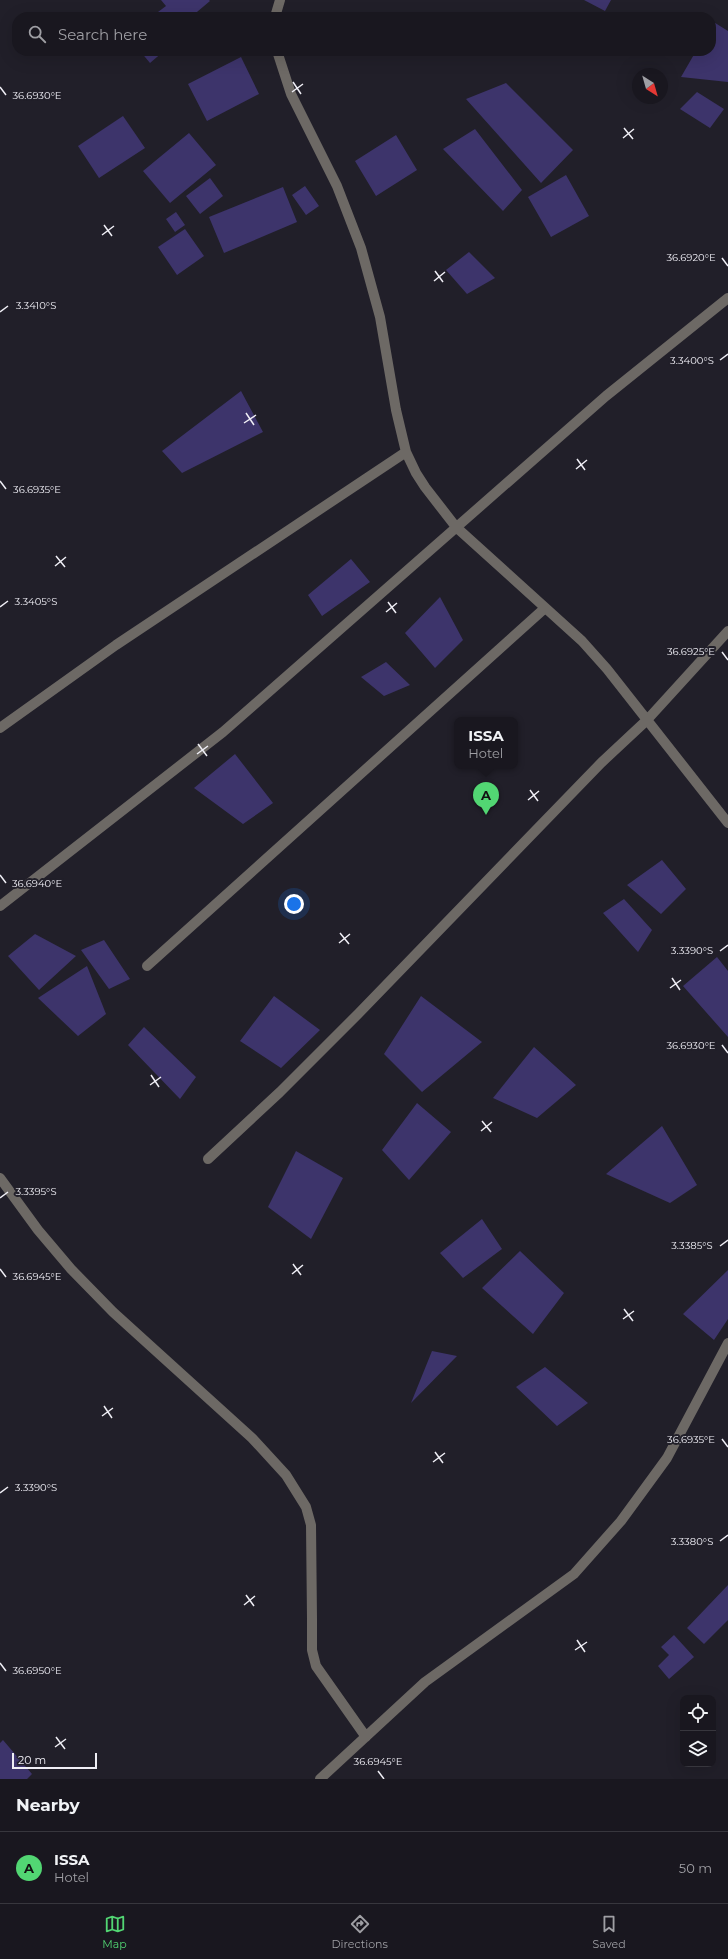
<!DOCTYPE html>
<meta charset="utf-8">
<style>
body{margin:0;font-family:Montserrat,sans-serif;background:#26242c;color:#f1f3f6}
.controls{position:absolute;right:12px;bottom:12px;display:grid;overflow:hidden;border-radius:8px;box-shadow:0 4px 16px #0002}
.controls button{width:36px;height:36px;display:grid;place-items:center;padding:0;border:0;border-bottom:1px solid #37363d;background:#19171f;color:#f1f3f6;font:20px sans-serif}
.compass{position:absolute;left:632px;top:68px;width:36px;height:36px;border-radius:50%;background:#19171f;box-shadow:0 4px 16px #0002;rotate:143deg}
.scale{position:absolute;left:12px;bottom:10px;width:85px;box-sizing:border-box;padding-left:4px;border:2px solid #efeef5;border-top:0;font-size:11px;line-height:14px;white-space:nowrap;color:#efeef5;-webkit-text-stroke:3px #211f29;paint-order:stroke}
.you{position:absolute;left:294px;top:904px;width:14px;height:14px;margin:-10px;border:3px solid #fff;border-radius:50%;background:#1a73e8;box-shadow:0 0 0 6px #1a73e833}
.badge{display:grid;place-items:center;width:26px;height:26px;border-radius:50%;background:#52d673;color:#111;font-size:13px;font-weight:700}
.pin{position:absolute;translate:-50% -33px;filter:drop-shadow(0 1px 2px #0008)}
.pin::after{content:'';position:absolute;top:21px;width:14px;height:12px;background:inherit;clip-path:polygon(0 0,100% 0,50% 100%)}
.popup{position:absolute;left:454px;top:717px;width:64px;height:52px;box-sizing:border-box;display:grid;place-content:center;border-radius:8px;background:#19171f;filter:drop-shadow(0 1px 3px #0005);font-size:13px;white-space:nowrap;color:#9f9fa4}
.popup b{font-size:15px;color:#f1f3f6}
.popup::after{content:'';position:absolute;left:50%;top:100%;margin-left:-8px;border:8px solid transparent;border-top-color:#19171f}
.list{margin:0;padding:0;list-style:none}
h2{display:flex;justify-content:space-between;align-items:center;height:52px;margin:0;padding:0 16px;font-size:17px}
h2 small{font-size:13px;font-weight:400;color:#9f9fa4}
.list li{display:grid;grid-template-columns:26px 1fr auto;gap:12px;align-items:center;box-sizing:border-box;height:72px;padding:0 16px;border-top:1px solid #37363d}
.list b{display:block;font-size:15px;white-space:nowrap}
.list p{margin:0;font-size:13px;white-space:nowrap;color:#9f9fa4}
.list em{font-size:13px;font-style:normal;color:#9f9fa4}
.icon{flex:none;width:22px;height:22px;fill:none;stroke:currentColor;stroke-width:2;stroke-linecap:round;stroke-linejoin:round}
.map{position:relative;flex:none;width:728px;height:1779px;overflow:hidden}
.search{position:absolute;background:#19171f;box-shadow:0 4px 16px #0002;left:12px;right:12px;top:12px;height:44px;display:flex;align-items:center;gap:10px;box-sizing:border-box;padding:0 14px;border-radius:16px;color:#9f9fa4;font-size:15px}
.sheet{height:124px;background:#19171f}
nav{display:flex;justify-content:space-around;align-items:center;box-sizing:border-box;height:56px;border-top:1px solid #37363d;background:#19171f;font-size:11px;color:#9f9fa4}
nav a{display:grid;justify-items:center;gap:2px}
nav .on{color:#52d673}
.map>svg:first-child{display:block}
.building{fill:#3d346b}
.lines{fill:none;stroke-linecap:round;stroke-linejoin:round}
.street{stroke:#6d6965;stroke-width:10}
.ticks{fill:none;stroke:#efeef5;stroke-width:1.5}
.ticks-label{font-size:10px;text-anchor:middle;fill:#efeef5;stroke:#211f29;stroke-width:4;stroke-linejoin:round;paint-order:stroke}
</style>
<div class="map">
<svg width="728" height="1779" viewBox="0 0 728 1779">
<rect width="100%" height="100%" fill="#211f29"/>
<path class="building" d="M 161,0 L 209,0 L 210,1 L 191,17 L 162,17 L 158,12 L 166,6 Z
M 584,0 L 611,0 L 605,11 Z
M 712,21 L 728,31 L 728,82 L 681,77 L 696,51 L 711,51 Z
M 140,51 L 164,51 L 150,63 Z
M 241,57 L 259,94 L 207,121 L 188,84 Z
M 506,83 L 573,150 L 541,183 L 466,99 Z
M 697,92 L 724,109 L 710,128 L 680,109 Z
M 123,116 L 145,148 L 99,178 L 78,146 Z
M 475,129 L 522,190 L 503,211 L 443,149 Z
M 189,133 L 216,165 L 170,203 L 143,171 Z
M 396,135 L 417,170 L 376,196 L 355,161 Z
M 566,175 L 589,216 L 551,237 L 528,197 Z
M 210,178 L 223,196 L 200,214 L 186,196 Z
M 305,186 L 319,206 L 306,215 L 292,195 Z
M 283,187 L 297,222 L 224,253 L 209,217 Z
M 176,212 L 185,225 L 175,232 L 166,219 Z
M 185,229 L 204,256 L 177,275 L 158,247 Z
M 469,252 L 495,278 L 467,294 L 446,270 Z
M 241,391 L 263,432 L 182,473 L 162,451 Z
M 351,559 L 370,582 L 322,616 L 308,595 Z
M 440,597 L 463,640 L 435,668 L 405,633 Z
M 386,662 L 410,685 L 384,696 L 361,677 Z
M 235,754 L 273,803 L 243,824 L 194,788 Z
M 662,860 L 686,889 L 661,914 L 627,885 Z
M 624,899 L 652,930 L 638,952 L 603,913 Z
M 35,934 L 76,956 L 39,990 L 8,956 Z
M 104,940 L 130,979 L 109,989 L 81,950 Z
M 717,957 L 728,971 L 728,1037 L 683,986 Z
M 87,966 L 106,1014 L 78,1036 L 38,998 Z
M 274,996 L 320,1030 L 281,1068 L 240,1041 Z
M 421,996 L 482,1042 L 422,1092 L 384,1054 Z
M 144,1027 L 196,1077 L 180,1099 L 128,1045 Z
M 534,1047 L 576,1085 L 537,1118 L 493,1098 Z
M 417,1103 L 451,1132 L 409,1180 L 382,1150 Z
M 662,1126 L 697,1185 L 670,1203 L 606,1174 Z
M 296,1151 L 343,1178 L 311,1239 L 268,1207 Z
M 482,1219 L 502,1249 L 463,1278 L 440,1253 Z
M 520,1251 L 564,1293 L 533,1334 L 482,1288 Z
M 728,1270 L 728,1319 L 714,1340 L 683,1314 Z
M 432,1351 L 457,1356 L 411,1403 Z
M 545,1367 L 588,1403 L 557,1426 L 516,1387 Z
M 728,1585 L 728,1620 L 704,1644 L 687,1628 Z
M 674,1635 L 694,1657 L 669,1679 L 658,1666 L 669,1655 L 661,1647 Z
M 3,1740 L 32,1774 L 27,1779 L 0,1779 L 0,1743 Z"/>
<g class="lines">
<path class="street" d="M 275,17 L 280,0
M 277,51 L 291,94 L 337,186 L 361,248 L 380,317 L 396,410 L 406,452 L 416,473 L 425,487 L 456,527 L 582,641 L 607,669 L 728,823
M 0,728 L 116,645 L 406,452
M 0,906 L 223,732 L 606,396 L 728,298
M 147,966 L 545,608
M 208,1159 L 280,1092 L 358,1014 L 601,763 L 647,720 L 728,631
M 0,1178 L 38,1230 L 71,1269 L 113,1312 L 252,1438 L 286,1475 L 306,1507 L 311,1525 L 312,1619 L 312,1650 L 316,1666 L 366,1737
M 320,1779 L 425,1682 L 574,1574 L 621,1521 L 667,1458 L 728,1343"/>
</g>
<path class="ticks" d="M 293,82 L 301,94M 0,87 L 6,95M 292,92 L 303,84M 624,128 L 633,139M 623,138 L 634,129M 104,225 L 112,236M 102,235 L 114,226M 722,258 L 728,266M 435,271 L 443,282M 434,281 L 445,272M 0,312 L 8,306M 720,360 L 728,354M 246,413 L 254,425M 244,423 L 256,415M 577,459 L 585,470M 576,469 L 587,460M 0,481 L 6,489M 56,556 L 65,567M 55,566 L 66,557M 388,602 L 396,613M 0,607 L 8,601M 386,612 L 397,603M 722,652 L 728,660M 198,744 L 207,756M 197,754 L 208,746M 530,790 L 538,801M 528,800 L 539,791M 0,875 L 6,883M 340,933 L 349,944M 339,943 L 350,934M 720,951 L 728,945M 672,978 L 680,990M 670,988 L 681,980M 722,1045 L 728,1053M 151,1075 L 159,1087M 150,1085 L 161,1077M 482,1121 L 491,1132M 481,1131 L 492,1122M 0,1198 L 8,1192M 720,1246 L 728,1240M 293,1264 L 301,1275M 0,1269 L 6,1277M 292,1274 L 303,1265M 624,1309 L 633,1321M 623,1319 L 634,1311M 104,1406 L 112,1418M 102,1416 L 113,1408M 722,1439 L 728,1447M 435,1452 L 443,1463M 433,1462 L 445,1453M 0,1493 L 8,1487M 720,1541 L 728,1535M 246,1595 L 254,1606M 244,1605 L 255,1596M 577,1640 L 585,1652M 575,1650 L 587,1642M 0,1663 L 6,1671M 56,1737 L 65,1749M 55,1747 L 66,1739M 378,1771 L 384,1779"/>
<g class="ticks-label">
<text x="37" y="99">36.6930°E</text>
<text x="691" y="261">36.6920°E</text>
<text x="36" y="309">3.3410°S</text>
<text x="692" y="364">3.3400°S</text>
<text x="37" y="493">36.6935°E</text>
<text x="36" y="605">3.3405°S</text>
<text x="691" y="655">36.6925°E</text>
<text x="37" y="887">36.6940°E</text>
<text x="692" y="954">3.3390°S</text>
<text x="691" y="1049">36.6930°E</text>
<text x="36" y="1195">3.3395°S</text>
<text x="692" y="1249">3.3385°S</text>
<text x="37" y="1280">36.6945°E</text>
<text x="691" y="1443">36.6935°E</text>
<text x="36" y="1491">3.3390°S</text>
<text x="692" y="1545">3.3380°S</text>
<text x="37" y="1674">36.6950°E</text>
<text x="378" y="1765">36.6945°E</text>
</g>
</svg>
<div class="controls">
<button><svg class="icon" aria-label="locate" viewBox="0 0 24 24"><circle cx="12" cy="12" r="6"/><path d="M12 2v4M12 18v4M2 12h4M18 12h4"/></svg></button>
<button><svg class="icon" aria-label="layers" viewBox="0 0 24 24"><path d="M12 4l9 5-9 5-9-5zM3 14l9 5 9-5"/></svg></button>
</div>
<svg class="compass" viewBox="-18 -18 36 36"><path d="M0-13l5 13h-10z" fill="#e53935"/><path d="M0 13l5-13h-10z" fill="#9f9fa4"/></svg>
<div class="scale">20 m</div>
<div class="you"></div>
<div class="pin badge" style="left:486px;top:815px">A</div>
<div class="popup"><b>ISSA</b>Hotel</div>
<div class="search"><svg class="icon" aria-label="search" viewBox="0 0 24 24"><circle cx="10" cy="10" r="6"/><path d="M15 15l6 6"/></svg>Search here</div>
</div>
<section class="sheet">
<h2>Nearby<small></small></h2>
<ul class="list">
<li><span class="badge">A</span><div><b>ISSA</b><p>Hotel</p></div><em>50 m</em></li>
</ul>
</section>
<nav>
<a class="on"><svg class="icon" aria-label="map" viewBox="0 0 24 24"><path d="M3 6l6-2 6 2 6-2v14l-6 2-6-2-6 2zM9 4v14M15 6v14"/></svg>Map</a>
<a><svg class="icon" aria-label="directions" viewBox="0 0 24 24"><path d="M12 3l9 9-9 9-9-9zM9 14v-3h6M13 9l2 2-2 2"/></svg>Directions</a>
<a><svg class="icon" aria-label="saved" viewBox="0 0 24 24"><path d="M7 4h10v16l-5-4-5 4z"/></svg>Saved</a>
</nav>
